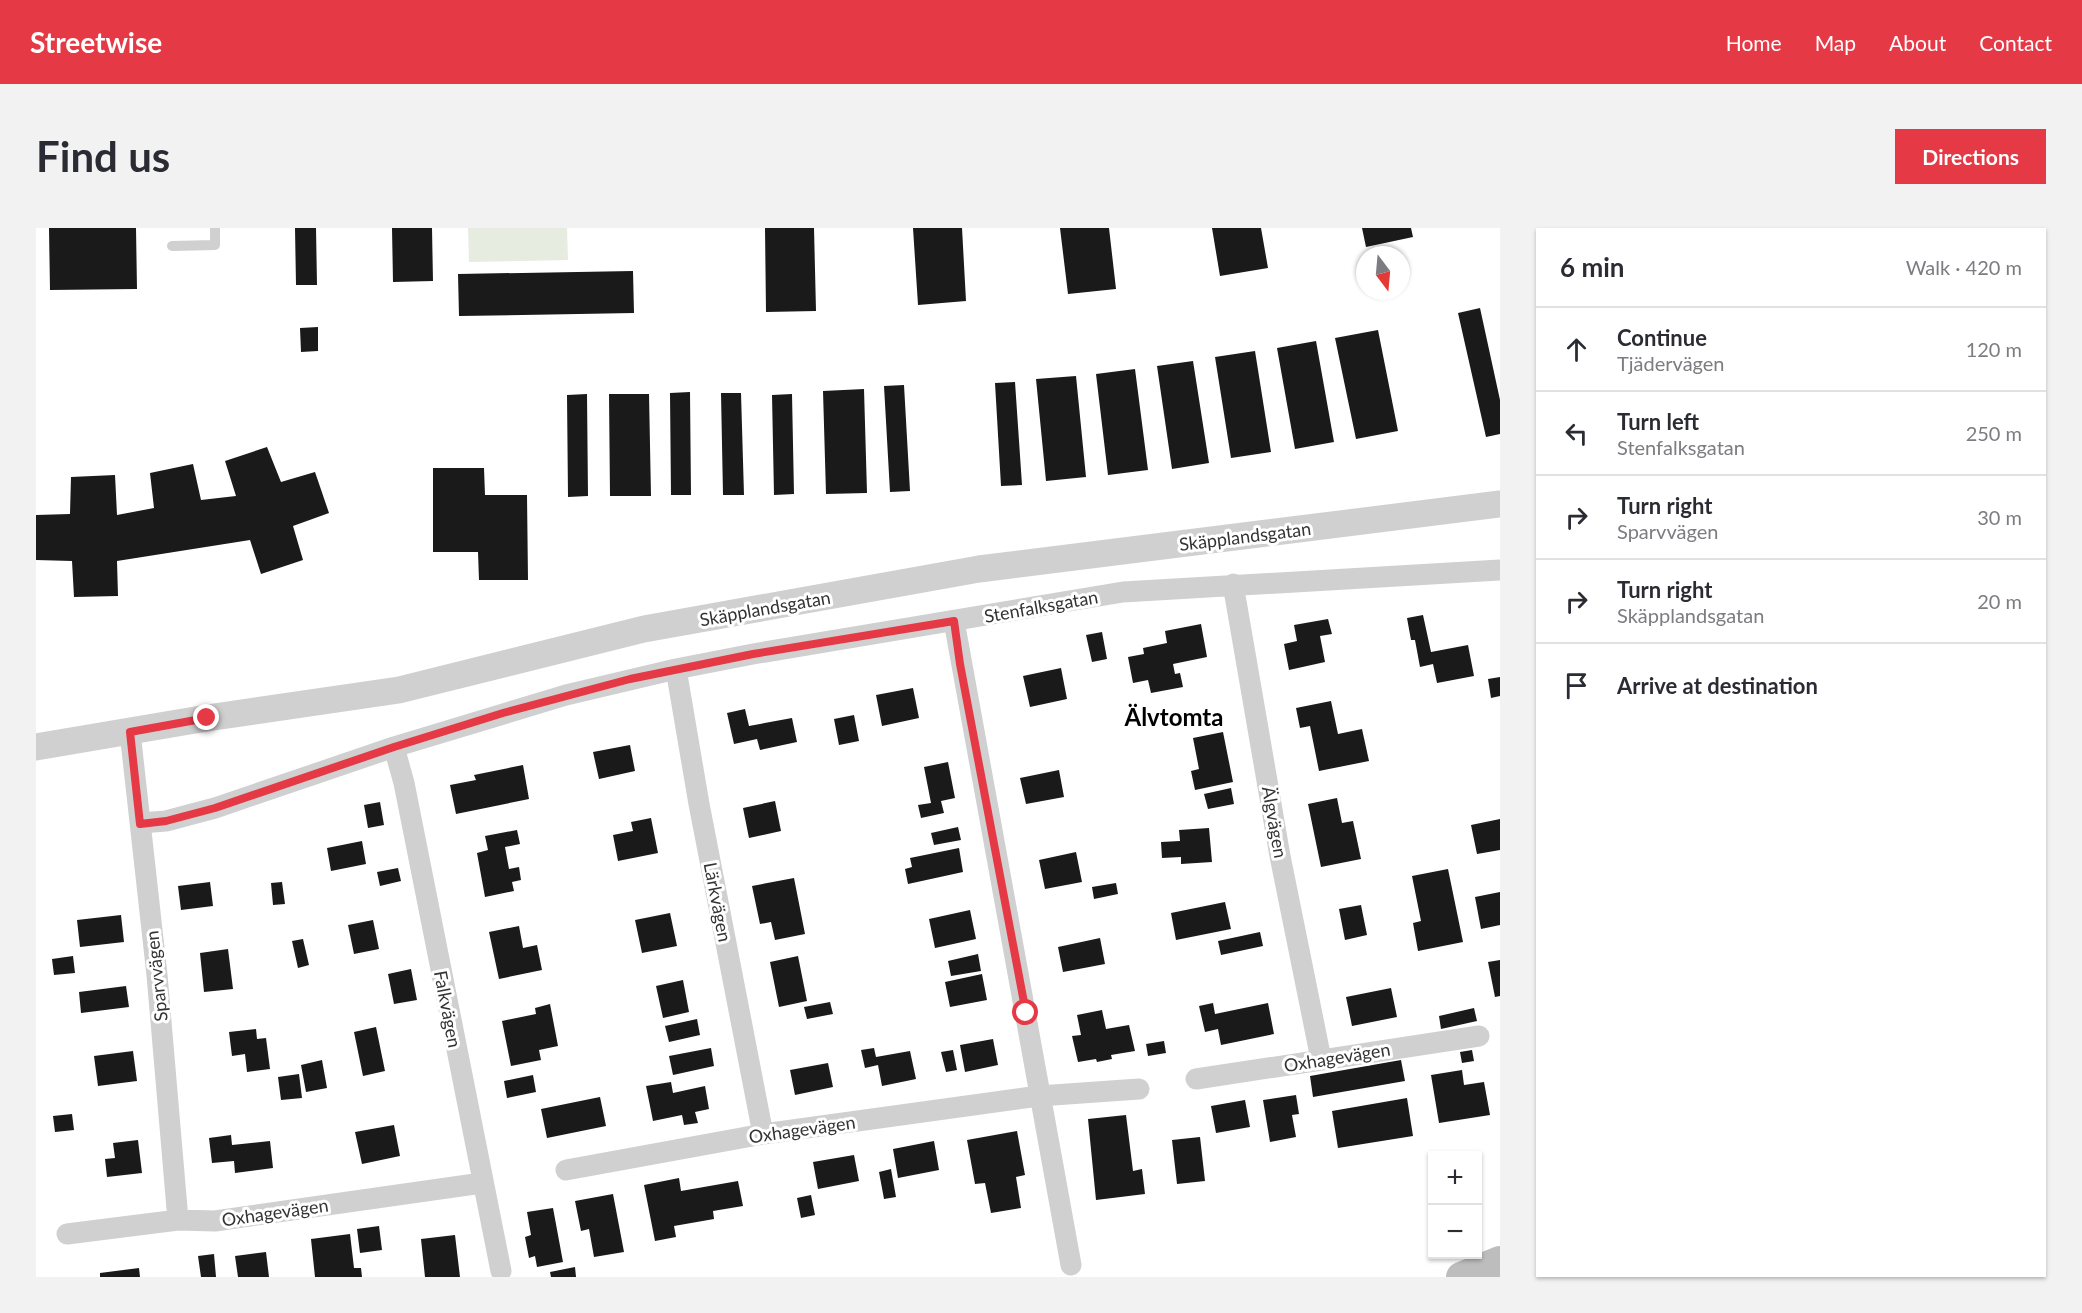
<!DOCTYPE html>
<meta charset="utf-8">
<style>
body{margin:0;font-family:Lato,sans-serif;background:#f2f2f3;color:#2b2b33}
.controls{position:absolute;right:18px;bottom:18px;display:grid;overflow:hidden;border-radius:0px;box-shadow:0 2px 4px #0004}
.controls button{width:54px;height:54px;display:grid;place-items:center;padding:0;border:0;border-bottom:2px solid #e1e1e2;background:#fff;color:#2b2b33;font:30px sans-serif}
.compass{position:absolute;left:1320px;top:18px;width:54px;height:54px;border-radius:50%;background:#fff;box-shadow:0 2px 4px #0004;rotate:164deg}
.stop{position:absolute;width:18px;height:18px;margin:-14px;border:4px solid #e63946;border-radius:50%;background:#fff}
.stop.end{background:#e63946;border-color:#fff;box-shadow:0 2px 6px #0008}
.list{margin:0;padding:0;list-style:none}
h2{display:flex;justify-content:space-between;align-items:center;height:78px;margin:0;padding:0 24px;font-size:26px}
h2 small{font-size:20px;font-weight:400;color:#7c7c81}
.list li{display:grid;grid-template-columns:39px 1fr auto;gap:18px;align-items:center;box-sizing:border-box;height:84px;padding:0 24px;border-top:2px solid #e1e1e2}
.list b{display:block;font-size:22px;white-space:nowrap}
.list p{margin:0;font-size:20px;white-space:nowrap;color:#7c7c81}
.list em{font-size:20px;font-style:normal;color:#7c7c81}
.icon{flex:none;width:33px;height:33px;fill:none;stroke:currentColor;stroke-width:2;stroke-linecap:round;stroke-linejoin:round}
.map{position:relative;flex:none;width:1464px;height:1049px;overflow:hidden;border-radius:0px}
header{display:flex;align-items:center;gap:36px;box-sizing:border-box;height:84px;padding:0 30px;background:#e63946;color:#fff}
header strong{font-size:28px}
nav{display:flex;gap:33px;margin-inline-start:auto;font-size:21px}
.intro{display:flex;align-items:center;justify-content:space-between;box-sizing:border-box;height:144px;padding:0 36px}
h1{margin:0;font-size:42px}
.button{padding:15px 27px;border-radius:0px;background:#e63946;color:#fff;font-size:21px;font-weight:700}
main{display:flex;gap:36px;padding:0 36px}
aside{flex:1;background:#fff;border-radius:0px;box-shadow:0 2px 4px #0004}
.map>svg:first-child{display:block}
.green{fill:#e6ecdf}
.building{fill:#1a1a1a}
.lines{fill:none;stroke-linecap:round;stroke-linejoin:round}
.service{stroke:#d0d0d0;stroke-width:10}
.minor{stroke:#d0d0d0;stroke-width:21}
.tertiary{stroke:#d0d0d0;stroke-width:27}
.secondary{stroke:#bdbdbd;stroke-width:30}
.route{stroke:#e63946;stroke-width:8}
.labels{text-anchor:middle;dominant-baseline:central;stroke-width:6;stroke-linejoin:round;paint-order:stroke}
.street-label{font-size:18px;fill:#333;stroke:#fff}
.district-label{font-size:24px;font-weight:bold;fill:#000;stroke:#fff}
</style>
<header>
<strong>Streetwise</strong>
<nav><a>Home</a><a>Map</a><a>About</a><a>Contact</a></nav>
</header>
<div class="intro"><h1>Find us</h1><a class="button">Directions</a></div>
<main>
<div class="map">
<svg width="1464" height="1049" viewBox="0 0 1464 1049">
<rect width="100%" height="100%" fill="#fff"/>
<path class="green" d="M 432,0 L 531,0 L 532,32 L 433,34 Z"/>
<path class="building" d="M 13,0 L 100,0 L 101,61 L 14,62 Z
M 259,0 L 280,0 L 281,57 L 260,57 Z
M 356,0 L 396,0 L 397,53 L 357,54 Z
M 729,0 L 778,0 L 780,83 L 730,84 Z
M 877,0 L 926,0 L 930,73 L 882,77 Z
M 1024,0 L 1073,0 L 1080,61 L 1032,66 Z
M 1176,0 L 1225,0 L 1232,40 L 1184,48 Z
M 1326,0 L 1375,0 L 1377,9 L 1330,19 Z
M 597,43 L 598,85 L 423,88 L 422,46 Z
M 1444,80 L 1464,172 L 1464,206 L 1450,209 L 1422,85 Z
M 282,99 L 282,123 L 265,124 L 264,100 Z
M 1342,102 L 1362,203 L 1320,211 L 1299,110 Z
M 1280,113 L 1298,214 L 1259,221 L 1241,120 Z
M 1219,123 L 1235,224 L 1195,230 L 1179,129 Z
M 1157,133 L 1173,235 L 1136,241 L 1121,138 Z
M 1099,141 L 1112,242 L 1072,247 L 1060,146 Z
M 1040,148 L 1050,249 L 1010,253 L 1000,151 Z
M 979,154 L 986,257 L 965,258 L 959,155 Z
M 868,157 L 874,263 L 854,264 L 848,158 Z
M 828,161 L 831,265 L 790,266 L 787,163 Z
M 654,164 L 655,267 L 635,267 L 634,165 Z
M 685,165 L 705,165 L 708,267 L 687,267 Z
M 551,166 L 552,268 L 532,269 L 531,167 Z
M 573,166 L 613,166 L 615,268 L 574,268 Z
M 756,166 L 758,266 L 738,267 L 736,167 Z
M 231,219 L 245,254 L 279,244 L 293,285 L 257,298 L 267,332 L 225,346 L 214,312 L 81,333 L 82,368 L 38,369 L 36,333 L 0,332 L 0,287 L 34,286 L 35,249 L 79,247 L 81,287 L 118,280 L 114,245 L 157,236 L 165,272 L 200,268 L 189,233 Z
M 397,240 L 448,240 L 449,267 L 491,267 L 492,352 L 443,352 L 442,324 L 397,324 Z
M 1387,387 L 1395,424 L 1432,417 L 1438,448 L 1401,455 L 1397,436 L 1384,439 L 1379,412 L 1375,412 L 1371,390 Z
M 1292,391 L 1296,406 L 1284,408 L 1289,434 L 1253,442 L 1248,416 L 1261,413 L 1258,397 Z
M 1165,396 L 1171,429 L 1137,436 L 1139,446 L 1144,445 L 1147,459 L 1115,465 L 1112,452 L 1097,455 L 1092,429 L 1108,426 L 1107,420 L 1131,415 L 1129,403 Z
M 1066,404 L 1071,431 L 1056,434 L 1050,407 Z
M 1025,440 L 1031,471 L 994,479 L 987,448 Z
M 1464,449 L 1464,468 L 1455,470 L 1452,451 Z
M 877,460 L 883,490 L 846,498 L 840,467 Z
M 1295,473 L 1302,506 L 1326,501 L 1333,533 L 1283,543 L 1274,498 L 1264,500 L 1260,480 Z
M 709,481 L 713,498 L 756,490 L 761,514 L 724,522 L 721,511 L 698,516 L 691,485 Z
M 818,487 L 823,513 L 803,517 L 798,491 Z
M 1187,504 L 1197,554 L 1159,562 L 1155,543 L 1163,541 L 1157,510 Z
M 594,517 L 599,543 L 563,551 L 557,524 Z
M 912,534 L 919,570 L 905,573 L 908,585 L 885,590 L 882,577 L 895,575 L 888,539 Z
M 487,537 L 493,571 L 420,586 L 414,557 L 440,552 L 438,547 Z
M 1023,542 L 1028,569 L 990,576 L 984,550 Z
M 1195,560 L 1198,576 L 1172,581 L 1168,566 Z
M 1301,570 L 1306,595 L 1317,593 L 1325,631 L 1285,639 L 1272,576 Z
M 739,573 L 745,603 L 713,610 L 707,580 Z
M 344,574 L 348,597 L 332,600 L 328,577 Z
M 615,590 L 622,625 L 582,633 L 577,607 L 597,603 L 595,594 Z
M 1464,591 L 1464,622 L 1441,626 L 1435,597 Z
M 922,599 L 925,612 L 898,617 L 895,605 Z
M 1173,600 L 1176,634 L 1145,636 L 1145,629 L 1126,630 L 1125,614 L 1144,613 L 1143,602 Z
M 481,602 L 484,616 L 469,619 L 473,641 L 483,639 L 485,652 L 476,654 L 478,663 L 449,669 L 441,625 L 452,622 L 449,608 Z
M 326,613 L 330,636 L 295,643 L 291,620 Z
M 923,620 L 927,644 L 872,656 L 869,641 L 876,639 L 874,630 Z
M 1040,624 L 1046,654 L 1009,661 L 1003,632 Z
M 362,640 L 365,653 L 344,658 L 341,644 Z
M 1412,641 L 1427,714 L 1382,723 L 1377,695 L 1385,693 L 1376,648 Z
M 758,650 L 769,706 L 739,712 L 735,694 L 724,696 L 716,658 Z
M 174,654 L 177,678 L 145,682 L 142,658 Z
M 246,654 L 249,676 L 237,677 L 235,655 Z
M 1080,655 L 1082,666 L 1058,671 L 1056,659 Z
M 1464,664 L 1464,697 L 1445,701 L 1439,669 Z
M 1189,674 L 1195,701 L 1140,712 L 1135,685 Z
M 1325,677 L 1331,707 L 1309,712 L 1303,681 Z
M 934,682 L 940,711 L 899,720 L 893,691 Z
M 634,685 L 641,718 L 606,725 L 599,692 Z
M 85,687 L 88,714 L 44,719 L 41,692 Z
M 337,692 L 343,721 L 318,726 L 312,697 Z
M 483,698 L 487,720 L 501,717 L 506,742 L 463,751 L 453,704 Z
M 1224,704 L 1227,718 L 1185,727 L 1182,713 Z
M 1064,710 L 1069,736 L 1027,744 L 1022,719 Z
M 267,711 L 273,737 L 262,740 L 256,713 Z
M 192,721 L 197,761 L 168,764 L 164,725 Z
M 942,726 L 945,743 L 915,748 L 912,733 Z
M 37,728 L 39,745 L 18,747 L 16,731 Z
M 762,728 L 771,773 L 743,779 L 734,734 Z
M 1464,732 L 1464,768 L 1459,769 L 1452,734 Z
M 375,741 L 381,772 L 358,776 L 352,746 Z
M 946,746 L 951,772 L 914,779 L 909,754 Z
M 647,752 L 653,784 L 627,790 L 620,758 Z
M 90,758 L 93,779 L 45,785 L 43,764 Z
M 1355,760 L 1361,789 L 1316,798 L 1310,769 Z
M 794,774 L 797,786 L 771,791 L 768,779 Z
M 1177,775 L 1179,786 L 1232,775 L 1238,806 L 1185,817 L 1182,801 L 1169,804 L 1163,778 Z
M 514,776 L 522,818 L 503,822 L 505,832 L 475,838 L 466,793 L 500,786 L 499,780 Z
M 1438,780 L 1441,793 L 1405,801 L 1403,788 Z
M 1066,782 L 1070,801 L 1093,797 L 1099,823 L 1075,827 L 1076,831 L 1061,834 L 1060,831 L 1042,834 L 1036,808 L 1045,807 L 1041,787 Z
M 661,791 L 664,807 L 633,814 L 629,798 Z
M 340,799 L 349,843 L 327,848 L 318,804 Z
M 220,801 L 221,811 L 230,810 L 234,841 L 211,844 L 209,826 L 196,828 L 193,804 Z
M 957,811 L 962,837 L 929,844 L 924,817 Z
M 1128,813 L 1130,825 L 1112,828 L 1110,816 Z
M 675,820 L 678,838 L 637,847 L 633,828 Z
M 838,820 L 840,829 L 874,823 L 880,851 L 846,858 L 842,837 L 829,840 L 825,822 Z
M 917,822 L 921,842 L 910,844 L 905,824 Z
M 1436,822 L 1438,833 L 1426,835 L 1424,824 Z
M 97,823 L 101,853 L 62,858 L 58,828 Z
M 286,832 L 291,860 L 270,864 L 265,837 Z
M 1365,832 L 1369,853 L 1277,869 L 1274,848 Z
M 792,835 L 797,859 L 759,867 L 754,842 Z
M 1426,842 L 1428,857 L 1448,854 L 1454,887 L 1403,895 L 1395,847 Z
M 263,846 L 266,870 L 245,872 L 242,849 Z
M 497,847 L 500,864 L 471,870 L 468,853 Z
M 635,854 L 637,865 L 669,858 L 673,881 L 659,884 L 662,895 L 648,897 L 646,887 L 617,893 L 610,858 Z
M 1260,867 L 1263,886 L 1256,887 L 1260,909 L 1234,914 L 1227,872 Z
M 564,869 L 570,898 L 511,910 L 505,881 Z
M 1371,870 L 1377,908 L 1302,920 L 1296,883 Z
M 1209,872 L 1214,899 L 1180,905 L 1175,878 Z
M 36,886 L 38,902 L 19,904 L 17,888 Z
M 1090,887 L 1097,943 L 1106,941 L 1109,966 L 1060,972 L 1052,891 Z
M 358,897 L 364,928 L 326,936 L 319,904 Z
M 981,903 L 989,947 L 980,949 L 985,980 L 955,985 L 949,955 L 939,956 L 931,912 Z
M 195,907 L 196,917 L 234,913 L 237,940 L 199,945 L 198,933 L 176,935 L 173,910 Z
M 1164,909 L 1169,953 L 1141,956 L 1136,912 Z
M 102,912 L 106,945 L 71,949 L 69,931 L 79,930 L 77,915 Z
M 898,913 L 903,942 L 862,950 L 857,921 Z
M 818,927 L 823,953 L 782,961 L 777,934 Z
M 855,941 L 860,969 L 848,971 L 843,944 Z
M 643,950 L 645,963 L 702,953 L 707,978 L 677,983 L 678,991 L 638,998 L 640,1009 L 619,1013 L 608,957 Z
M 577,966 L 588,1024 L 558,1029 L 553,1001 L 545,1003 L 539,973 Z
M 775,967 L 779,987 L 765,990 L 761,970 Z
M 517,980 L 527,1034 L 501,1039 L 499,1028 L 493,1030 L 489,1009 L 495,1007 L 491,984 Z
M 343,998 L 346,1022 L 324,1025 L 321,1001 Z
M 314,1006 L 318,1040 L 325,1040 L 326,1049 L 279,1049 L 275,1011 Z
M 419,1007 L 424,1049 L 389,1049 L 385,1011 Z
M 230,1024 L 233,1049 L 202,1049 L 199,1028 Z
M 178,1026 L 180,1049 L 165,1049 L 162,1028 Z
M 539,1039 L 540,1049 L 515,1049 L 514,1044 Z
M 103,1040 L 104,1049 L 64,1049 L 64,1045 Z"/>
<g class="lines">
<path class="service" d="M 136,18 L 179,17 L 179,0"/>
<path class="minor" d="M 1197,356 L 1244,628 L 1285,831
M 918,393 L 1035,1037
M 640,441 L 663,576 L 727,906
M 94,504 L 121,747 L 142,992
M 358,519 L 368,555 L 465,1043
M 104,595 L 130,593 L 179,580 L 358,519 L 530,467 L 640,441 L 717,426 L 1087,364 L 1464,342
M 1160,851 L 1443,808
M 530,942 L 727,906 L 1003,868 L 1103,861
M 31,1006 L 142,992 L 179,993 L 446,955"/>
<path class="tertiary" d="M 0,519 L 171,490 L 363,462 L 608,401 L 943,341 L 1464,276"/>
<path class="secondary" d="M 1425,1049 L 1464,1033"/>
</g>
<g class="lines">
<path class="route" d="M 171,490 L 94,504 L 104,596 L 130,593 L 179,580 L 358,519 L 467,485 L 594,451 L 717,426 L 918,393 L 924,436 L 990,785"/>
</g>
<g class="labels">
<g class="street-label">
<text transform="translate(1209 308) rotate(-7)">Skäpplandsgatan</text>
<text transform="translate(1005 378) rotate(-10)">Stenfalksgatan</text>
<text transform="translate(729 380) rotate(-10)">Skäpplandsgatan</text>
<text transform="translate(1239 594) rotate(80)">Älgvägen</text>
<text transform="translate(682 674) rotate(79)">Lärkvägen</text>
<text transform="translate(120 748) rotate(-96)">Sparvvägen</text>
<text transform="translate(412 781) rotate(79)">Falkvägen</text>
<text transform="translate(1301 829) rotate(-9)">Oxhagevägen</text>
<text transform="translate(766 901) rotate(-8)">Oxhagevägen</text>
<text transform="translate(239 984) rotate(-8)">Oxhagevägen</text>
</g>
<g class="district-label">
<text x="1138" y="488">Älvtomta</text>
</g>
</g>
</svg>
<div class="controls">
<button>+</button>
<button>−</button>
</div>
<svg class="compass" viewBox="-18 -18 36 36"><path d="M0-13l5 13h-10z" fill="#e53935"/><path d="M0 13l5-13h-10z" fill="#7c7c81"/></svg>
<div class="stop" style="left:990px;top:785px"></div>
<div class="stop end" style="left:171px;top:490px"></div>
</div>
<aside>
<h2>6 min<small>Walk · 420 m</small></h2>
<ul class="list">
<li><svg class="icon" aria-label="ahead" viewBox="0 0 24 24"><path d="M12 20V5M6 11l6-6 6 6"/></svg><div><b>Continue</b><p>Tjädervägen</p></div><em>120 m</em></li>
<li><svg class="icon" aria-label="left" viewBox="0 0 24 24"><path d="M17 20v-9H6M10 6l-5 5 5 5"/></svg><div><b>Turn left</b><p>Stenfalksgatan</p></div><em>250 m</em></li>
<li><svg class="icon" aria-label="right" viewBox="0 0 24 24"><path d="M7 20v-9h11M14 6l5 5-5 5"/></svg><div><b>Turn right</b><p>Sparvvägen</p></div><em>30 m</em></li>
<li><svg class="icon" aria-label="right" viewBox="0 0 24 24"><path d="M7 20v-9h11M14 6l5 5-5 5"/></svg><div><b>Turn right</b><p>Skäpplandsgatan</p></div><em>20 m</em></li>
<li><svg class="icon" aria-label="arrive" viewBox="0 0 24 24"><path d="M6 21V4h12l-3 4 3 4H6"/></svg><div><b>Arrive at destination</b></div></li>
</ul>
</aside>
</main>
